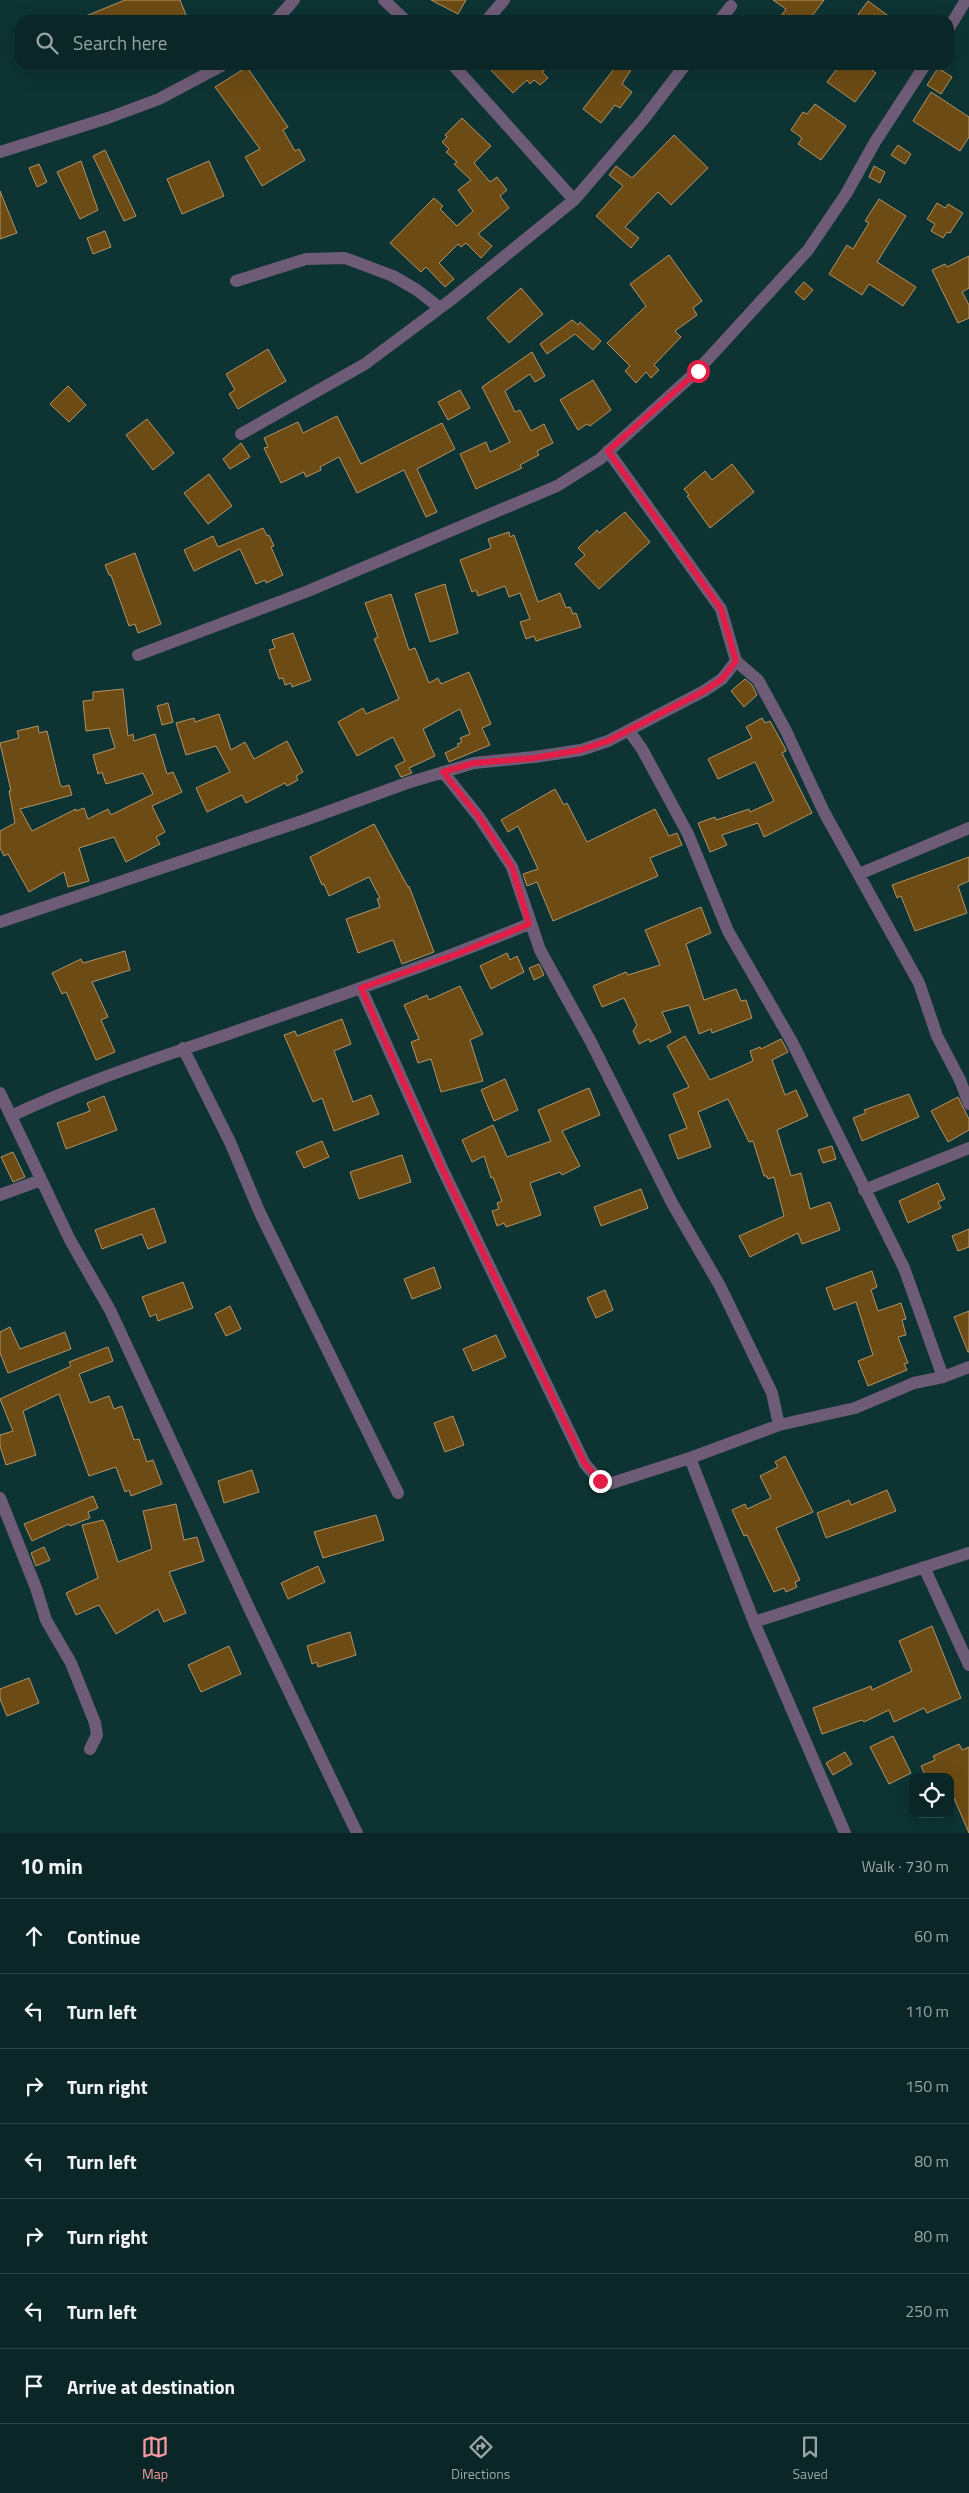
<!DOCTYPE html>
<meta charset="utf-8">
<style>
body{margin:0;font-family:"Titillium Web",sans-serif;background:#132e2e;color:#f1f3f6}
.controls{position:absolute;right:15px;bottom:15px;display:grid;overflow:hidden;border-radius:10px;box-shadow:0 5px 20px #0002}
.controls button{width:45px;height:45px;display:grid;place-items:center;padding:0;border:0;border-bottom:1px solid #2a4343;background:#0a2626;color:#f1f3f6;font:25px sans-serif}
.stop{position:absolute;width:15px;height:15px;margin:-11px;border:4px solid #e11d48;border-radius:50%;background:#fff}
.stop.end{background:#e11d48;border-color:#fff;box-shadow:0 1px 5px #0008}
.list{margin:0;padding:0;list-style:none}
h2{display:flex;justify-content:space-between;align-items:center;height:65px;margin:0;padding:0 20px;font-size:21px}
h2 small{font-size:16px;font-weight:400;color:#99a5a7}
.list li{display:grid;grid-template-columns:32px 1fr auto;gap:15px;align-items:center;box-sizing:border-box;height:75px;padding:0 20px;border-top:1px solid #2a4343}
.list b{display:block;font-size:19px;white-space:nowrap}
.list em{font-size:16px;font-style:normal;color:#99a5a7}
.icon{flex:none;width:28px;height:28px;fill:none;stroke:currentColor;stroke-width:2;stroke-linecap:round;stroke-linejoin:round}
.map{position:relative;flex:none;width:969px;height:1833px;overflow:hidden}
.search{position:absolute;background:#0a2626;box-shadow:0 5px 20px #0002;left:15px;right:15px;top:15px;height:55px;display:flex;align-items:center;gap:12px;box-sizing:border-box;padding:0 18px;border-radius:15px;color:#99a5a7;font-size:19px}
.sheet{height:590px;background:#0a2626}
nav{display:flex;justify-content:space-around;align-items:center;box-sizing:border-box;height:70px;border-top:1px solid #2a4343;background:#0a2626;font-size:14px;color:#99a5a7}
nav a{display:grid;justify-items:center;gap:2px}
nav .on{color:#f49aa0}
.map>svg:first-child{display:block}
.building{fill:#6c4b14;stroke:#b39468}
.lines{fill:none;stroke-linecap:round;stroke-linejoin:round}
.minor{stroke:#6e5c76;stroke-width:12}
.route{stroke:#e11d48;stroke-width:6}
</style>
<div class="map">
<svg width="969" height="1833" viewBox="0 0 969 1833">
<rect width="100%" height="100%" fill="#0d3333"/>
<path class="building" d="M 125,0 L 180,0 L 188,20 L 76,20 Z
M 431,0 L 466,0 L 458,14 Z
M 773,0 L 824,0 L 809,20 L 778,20 L 786,9 Z
M 868,1 L 894,20 L 854,20 Z
M 486,65 L 550,65 L 542,72 L 548,78 L 540,85 L 534,80 L 530,84 L 527,80 L 513,93 Z
M 617,65 L 634,65 L 622,84 L 632,92 L 620,108 L 615,105 L 601,123 L 583,109 Z
M 840,65 L 865,65 L 876,73 L 855,102 L 827,82 Z
M 247,67 L 288,127 L 283,130 L 295,151 L 299,149 L 305,160 L 262,186 L 245,157 L 260,149 L 215,87 Z
M 938,68 L 952,77 L 941,94 L 927,85 Z
M 931,92 L 969,117 L 969,137 L 960,151 L 913,121 Z
M 815,104 L 846,126 L 821,160 L 798,144 L 802,138 L 791,130 L 803,112 L 807,114 Z
M 462,118 L 491,146 L 474,163 L 490,182 L 497,177 L 507,190 L 500,196 L 509,208 L 478,234 L 492,246 L 481,258 L 466,243 L 461,247 L 458,244 L 439,263 L 454,279 L 445,287 L 426,267 L 421,272 L 390,243 L 434,198 L 443,206 L 440,209 L 457,226 L 473,211 L 458,190 L 471,180 L 454,164 L 457,162 L 446,152 L 449,149 L 442,142 L 447,137 L 445,135 Z
M 674,135 L 708,168 L 671,205 L 658,192 L 625,227 L 639,238 L 631,248 L 596,216 L 623,186 L 609,175 L 616,166 L 632,178 Z
M 898,145 L 911,154 L 905,164 L 891,155 Z
M 105,150 L 136,216 L 124,221 L 93,156 Z
M 81,161 L 98,210 L 80,219 L 57,172 Z
M 209,161 L 224,196 L 182,214 L 167,179 Z
M 39,164 L 47,182 L 37,187 L 29,168 Z
M 874,166 L 885,172 L 880,183 L 869,177 Z
M 0,191 L 17,233 L 0,239 Z
M 879,199 L 906,216 L 877,262 L 916,287 L 903,306 L 869,284 L 862,295 L 829,274 L 847,245 L 853,249 L 869,223 L 865,221 Z
M 937,203 L 945,208 L 948,204 L 963,213 L 950,233 L 947,232 L 943,238 L 931,231 L 935,224 L 927,219 Z
M 105,231 L 111,247 L 93,254 L 87,238 Z
M 669,255 L 702,301 L 693,308 L 697,315 L 675,331 L 681,337 L 654,365 L 659,370 L 651,378 L 646,372 L 636,383 L 625,371 L 630,366 L 607,343 L 646,306 L 630,284 Z
M 969,256 L 969,288 L 962,292 L 969,305 L 969,318 L 958,323 L 932,270 L 945,264 L 947,267 Z
M 804,282 L 813,290 L 804,300 L 795,292 Z
M 521,288 L 543,314 L 509,343 L 487,318 Z
M 572,320 L 578,325 L 580,322 L 601,341 L 593,350 L 575,334 L 547,354 L 540,344 Z
M 268,349 L 286,381 L 238,409 L 229,394 L 235,390 L 226,374 Z
M 532,352 L 545,376 L 535,382 L 530,374 L 505,391 L 515,412 L 520,410 L 531,431 L 544,424 L 553,443 L 537,451 L 539,455 L 520,465 L 522,468 L 476,489 L 460,454 L 486,442 L 490,452 L 510,442 L 482,387 Z
M 593,380 L 611,410 L 590,426 L 587,424 L 578,430 L 560,400 Z
M 68,386 L 86,405 L 69,422 L 50,404 Z
M 460,390 L 470,408 L 448,420 L 438,402 Z
M 337,416 L 361,464 L 442,423 L 455,449 L 417,469 L 437,512 L 426,517 L 404,470 L 357,493 L 339,457 L 320,467 L 321,470 L 306,477 L 304,472 L 281,483 L 264,448 L 268,447 L 264,438 L 298,422 L 303,433 Z
M 147,419 L 174,453 L 153,470 L 126,435 Z
M 241,443 L 250,457 L 230,469 L 223,459 Z
M 732,464 L 754,492 L 710,528 L 687,496 L 689,495 L 684,489 L 705,471 L 712,480 Z
M 209,474 L 232,506 L 208,524 L 184,493 Z
M 625,512 L 650,542 L 599,589 L 575,564 L 585,555 L 578,548 L 597,530 L 599,533 Z
M 263,528 L 267,536 L 269,535 L 274,546 L 271,547 L 283,575 L 266,583 L 265,580 L 256,584 L 240,549 L 194,571 L 184,550 L 213,536 L 218,547 Z
M 509,532 L 510,537 L 514,535 L 538,602 L 560,593 L 566,608 L 570,607 L 573,614 L 576,613 L 581,627 L 536,641 L 534,636 L 526,639 L 520,622 L 530,619 L 520,593 L 509,597 L 505,586 L 478,596 L 476,590 L 472,592 L 460,560 L 491,548 L 488,539 Z
M 135,553 L 161,624 L 138,633 L 135,624 L 129,626 L 111,575 L 109,575 L 105,565 Z
M 445,584 L 458,633 L 430,642 L 415,594 Z
M 391,594 L 409,650 L 415,648 L 429,683 L 438,678 L 441,684 L 469,672 L 491,724 L 482,728 L 490,745 L 449,762 L 445,753 L 459,746 L 457,744 L 462,742 L 460,738 L 470,734 L 460,709 L 423,729 L 435,756 L 409,768 L 412,773 L 401,777 L 395,766 L 405,761 L 393,737 L 357,756 L 338,722 L 363,708 L 366,714 L 399,699 L 374,639 L 378,637 L 365,603 Z
M 293,633 L 311,680 L 292,687 L 291,683 L 285,685 L 283,678 L 279,679 L 269,650 L 275,648 L 272,640 Z
M 745,679 L 752,685 L 757,695 L 744,707 L 731,691 Z
M 123,689 L 128,736 L 133,734 L 134,741 L 155,734 L 167,774 L 173,772 L 182,792 L 152,806 L 165,832 L 156,837 L 160,844 L 126,862 L 114,837 L 79,848 L 89,881 L 68,887 L 64,872 L 29,892 L 8,854 L 4,856 L 0,848 L 0,831 L 15,823 L 9,791 L 11,791 L 0,743 L 19,738 L 17,731 L 38,726 L 39,733 L 47,731 L 60,784 L 62,787 L 69,785 L 72,795 L 20,809 L 32,831 L 76,809 L 76,811 L 84,808 L 88,819 L 108,809 L 111,815 L 153,794 L 143,773 L 106,784 L 102,772 L 98,774 L 93,755 L 115,748 L 109,728 L 86,731 L 83,701 L 93,700 L 93,692 Z
M 168,703 L 173,722 L 162,725 L 157,706 Z
M 219,714 L 231,750 L 245,742 L 254,759 L 287,741 L 303,772 L 296,776 L 298,780 L 287,786 L 285,783 L 246,803 L 242,795 L 207,812 L 196,788 L 230,772 L 216,746 L 186,755 L 176,723 L 194,718 L 195,722 Z
M 762,718 L 765,723 L 770,721 L 785,748 L 786,751 L 782,753 L 812,813 L 764,837 L 758,823 L 722,835 L 727,845 L 710,852 L 698,823 L 715,817 L 716,820 L 749,809 L 750,812 L 774,801 L 755,762 L 718,779 L 708,759 L 752,738 L 746,727 Z
M 555,789 L 564,805 L 567,803 L 587,842 L 655,809 L 669,836 L 677,833 L 682,845 L 650,858 L 658,876 L 553,921 L 537,882 L 527,886 L 523,874 L 538,869 L 518,826 L 508,832 L 501,820 Z
M 374,824 L 408,887 L 409,886 L 434,952 L 402,964 L 393,940 L 358,953 L 346,919 L 380,907 L 377,899 L 380,898 L 369,877 L 329,896 L 324,884 L 322,885 L 310,857 Z
M 969,857 L 969,881 L 958,886 L 967,913 L 915,931 L 901,896 L 897,898 L 892,885 Z
M 701,907 L 711,933 L 686,944 L 704,1000 L 736,989 L 741,1001 L 746,1000 L 752,1018 L 712,1033 L 711,1029 L 699,1034 L 689,1005 L 662,1012 L 671,1032 L 650,1042 L 649,1039 L 639,1044 L 633,1031 L 637,1025 L 624,998 L 602,1007 L 593,986 L 626,972 L 628,975 L 660,965 L 645,930 Z
M 125,951 L 130,970 L 92,982 L 108,1017 L 101,1020 L 115,1052 L 96,1060 L 66,992 L 62,994 L 52,973 L 81,959 L 83,963 Z
M 507,953 L 510,960 L 517,956 L 524,972 L 491,989 L 480,966 Z
M 539,964 L 544,975 L 534,980 L 529,968 Z
M 460,986 L 483,1034 L 470,1040 L 483,1081 L 441,1092 L 431,1059 L 418,1063 L 411,1042 L 419,1039 L 404,1005 L 427,995 L 429,1000 Z
M 342,1019 L 351,1044 L 334,1051 L 353,1102 L 371,1095 L 379,1114 L 334,1131 L 322,1098 L 313,1102 L 284,1035 L 295,1031 L 297,1036 Z
M 685,1036 L 710,1080 L 753,1061 L 750,1051 L 760,1047 L 761,1049 L 781,1039 L 788,1052 L 772,1060 L 785,1095 L 796,1090 L 808,1116 L 777,1130 L 791,1176 L 801,1173 L 810,1209 L 830,1202 L 840,1230 L 802,1244 L 798,1233 L 750,1257 L 739,1236 L 784,1216 L 774,1177 L 768,1179 L 767,1176 L 764,1176 L 753,1141 L 749,1142 L 728,1099 L 698,1112 L 711,1147 L 678,1159 L 669,1135 L 687,1128 L 673,1094 L 689,1087 L 667,1046 Z
M 505,1079 L 518,1110 L 494,1121 L 481,1090 Z
M 589,1088 L 600,1115 L 562,1131 L 580,1166 L 562,1175 L 560,1172 L 530,1183 L 541,1215 L 506,1227 L 504,1223 L 497,1226 L 492,1211 L 499,1209 L 497,1203 L 502,1201 L 493,1177 L 491,1178 L 484,1156 L 472,1162 L 462,1140 L 493,1125 L 507,1157 L 551,1141 L 538,1110 Z
M 909,1094 L 919,1117 L 862,1141 L 853,1118 L 866,1113 L 864,1110 Z
M 104,1096 L 117,1130 L 66,1149 L 57,1123 L 90,1111 L 87,1103 Z
M 958,1097 L 969,1119 L 969,1130 L 948,1142 L 931,1111 Z
M 322,1141 L 329,1157 L 304,1168 L 296,1152 Z
M 832,1146 L 836,1159 L 823,1163 L 818,1150 Z
M 13,1152 L 25,1177 L 13,1182 L 1,1157 Z
M 402,1155 L 411,1182 L 359,1199 L 350,1172 Z
M 938,1183 L 945,1199 L 938,1202 L 941,1208 L 908,1223 L 899,1201 Z
M 641,1189 L 648,1208 L 601,1226 L 594,1207 Z
M 154,1208 L 166,1242 L 148,1249 L 142,1234 L 102,1249 L 95,1230 Z
M 969,1229 L 969,1247 L 958,1251 L 952,1236 Z
M 434,1267 L 441,1288 L 412,1299 L 404,1279 Z
M 872,1271 L 877,1287 L 871,1290 L 878,1311 L 901,1303 L 906,1319 L 902,1320 L 906,1335 L 898,1337 L 908,1363 L 904,1364 L 907,1370 L 868,1386 L 858,1361 L 873,1355 L 856,1302 L 834,1310 L 826,1288 Z
M 183,1282 L 193,1308 L 158,1321 L 156,1314 L 150,1317 L 142,1297 Z
M 605,1290 L 613,1310 L 596,1318 L 587,1298 Z
M 230,1306 L 241,1329 L 226,1336 L 215,1314 Z
M 969,1311 L 969,1352 L 968,1352 L 954,1317 Z
M 10,1327 L 20,1349 L 65,1332 L 71,1349 L 8,1373 L 0,1353 L 0,1332 Z
M 496,1335 L 506,1357 L 473,1371 L 463,1349 Z
M 108,1347 L 113,1361 L 79,1374 L 90,1403 L 109,1396 L 114,1409 L 122,1406 L 134,1440 L 139,1439 L 147,1462 L 153,1460 L 162,1484 L 131,1496 L 129,1490 L 125,1492 L 116,1467 L 89,1476 L 59,1394 L 23,1411 L 36,1455 L 6,1465 L 0,1446 L 0,1435 L 13,1431 L 0,1399 L 71,1366 L 69,1362 Z
M 453,1416 L 464,1445 L 445,1452 L 434,1423 Z
M 785,1456 L 813,1512 L 776,1528 L 800,1580 L 795,1582 L 797,1587 L 786,1592 L 784,1588 L 774,1592 L 747,1535 L 744,1536 L 732,1510 L 745,1504 L 747,1509 L 771,1498 L 760,1476 L 778,1467 L 775,1462 Z
M 252,1470 L 259,1492 L 224,1503 L 218,1481 Z
M 887,1490 L 896,1511 L 826,1538 L 817,1513 L 849,1500 L 851,1505 Z
M 93,1496 L 98,1508 L 88,1512 L 90,1518 L 70,1526 L 69,1524 L 32,1541 L 24,1524 Z
M 176,1504 L 184,1540 L 197,1537 L 204,1561 L 169,1572 L 186,1613 L 164,1622 L 158,1609 L 116,1634 L 99,1605 L 76,1615 L 66,1593 L 98,1578 L 82,1525 L 103,1520 L 106,1526 L 118,1562 L 152,1549 L 143,1511 Z
M 376,1515 L 384,1540 L 323,1558 L 314,1532 Z
M 44,1547 L 50,1560 L 36,1566 L 31,1553 Z
M 318,1566 L 325,1582 L 288,1599 L 281,1583 Z
M 932,1626 L 961,1698 L 927,1713 L 924,1708 L 894,1722 L 889,1710 L 864,1722 L 862,1720 L 822,1734 L 813,1708 L 871,1686 L 872,1690 L 912,1671 L 899,1641 Z
M 350,1632 L 356,1655 L 318,1667 L 317,1662 L 312,1664 L 307,1646 Z
M 229,1646 L 241,1674 L 201,1692 L 188,1665 Z
M 29,1678 L 39,1703 L 7,1716 L 0,1699 L 0,1689 Z
M 893,1736 L 911,1773 L 889,1784 L 870,1747 Z
M 959,1744 L 962,1750 L 969,1747 L 969,1833 L 950,1789 L 950,1777 L 926,1777 L 921,1766 L 935,1760 L 933,1756 Z
M 845,1752 L 852,1764 L 833,1775 L 826,1763 Z"/>
<g class="lines">
<path class="minor" d="M 384,0 L 405,20
M 276,20 L 294,0
M 487,20 L 504,0
M 720,20 L 731,6
M 949,28 L 966,0
M 453,65 L 574,200
M 0,152 L 108,118 L 159,99 L 223,65
M 236,281 L 306,259 L 345,258 L 393,276 L 417,290 L 440,308
M 241,434 L 365,364 L 452,299 L 574,200 L 643,120 L 685,65
M 138,655 L 308,591 L 557,486 L 600,459 L 697,371 L 808,250 L 846,194 L 875,142 L 925,65
M 736,661 L 758,680 L 786,731 L 824,812 L 919,983 L 937,1036 L 960,1080 L 969,1104
M 629,731 L 642,749 L 688,834 L 728,931 L 792,1042 L 904,1268 L 943,1377
M 443,772 L 479,817 L 512,867 L 540,950 L 591,1042 L 672,1203 L 720,1286 L 772,1393 L 779,1425
M 859,874 L 969,828
M 0,922 L 305,820 L 407,783 L 474,763 L 534,757 L 581,750 L 608,741 L 704,691 L 722,679 L 736,661 L 721,609 L 608,451
M 361,988 L 442,1168 L 585,1464 L 600,1481 L 609,1484 L 690,1458 L 779,1425 L 855,1408 L 914,1383 L 943,1377 L 969,1367
M 183,1048 L 230,1142 L 260,1213 L 398,1493
M 0,1093 L 70,1240 L 110,1310 L 250,1610 L 357,1833
M 11,1116 C 83,1082 158,1058 234,1032 C 333,998 432,964 529,924
M 864,1190 L 969,1148
M 0,1195 L 41,1180
M 690,1458 L 754,1622 L 845,1833
M 0,1498 L 36,1588 L 46,1620 L 71,1663 L 95,1723 L 97,1735 L 90,1749
M 924,1567 L 969,1665
M 754,1622 L 969,1553"/>
</g>
<g class="lines">
<path class="route" d="M 600,1481 L 585,1464 L 442,1168 L 361,988 L 457,954 L 529,924 L 512,867 L 479,817 L 443,772 L 474,763 L 534,758 L 580,750 L 608,741 L 704,691 L 722,679 L 736,661 L 721,609 L 608,451 L 698,371"/>
</g>
</svg>
<div class="controls">
<button><svg class="icon" aria-label="locate" viewBox="0 0 24 24"><circle cx="12" cy="12" r="6"/><path d="M12 2v4M12 18v4M2 12h4M18 12h4"/></svg></button>
</div>
<div class="stop" style="left:698px;top:371px"></div>
<div class="stop end" style="left:600px;top:1481px"></div>
<div class="search"><svg class="icon" aria-label="search" viewBox="0 0 24 24"><circle cx="10" cy="10" r="6"/><path d="M15 15l6 6"/></svg>Search here</div>
</div>
<section class="sheet">
<h2>10 min<small>Walk · 730 m</small></h2>
<ul class="list">
<li><svg class="icon" aria-label="ahead" viewBox="0 0 24 24"><path d="M12 20V5M6 11l6-6 6 6"/></svg><div><b>Continue</b></div><em>60 m</em></li>
<li><svg class="icon" aria-label="left" viewBox="0 0 24 24"><path d="M17 20v-9H6M10 6l-5 5 5 5"/></svg><div><b>Turn left</b></div><em>110 m</em></li>
<li><svg class="icon" aria-label="right" viewBox="0 0 24 24"><path d="M7 20v-9h11M14 6l5 5-5 5"/></svg><div><b>Turn right</b></div><em>150 m</em></li>
<li><svg class="icon" aria-label="left" viewBox="0 0 24 24"><path d="M17 20v-9H6M10 6l-5 5 5 5"/></svg><div><b>Turn left</b></div><em>80 m</em></li>
<li><svg class="icon" aria-label="right" viewBox="0 0 24 24"><path d="M7 20v-9h11M14 6l5 5-5 5"/></svg><div><b>Turn right</b></div><em>80 m</em></li>
<li><svg class="icon" aria-label="left" viewBox="0 0 24 24"><path d="M17 20v-9H6M10 6l-5 5 5 5"/></svg><div><b>Turn left</b></div><em>250 m</em></li>
<li><svg class="icon" aria-label="arrive" viewBox="0 0 24 24"><path d="M6 21V4h12l-3 4 3 4H6"/></svg><div><b>Arrive at destination</b></div></li>
</ul>
</section>
<nav>
<a class="on"><svg class="icon" aria-label="map" viewBox="0 0 24 24"><path d="M3 6l6-2 6 2 6-2v14l-6 2-6-2-6 2zM9 4v14M15 6v14"/></svg>Map</a>
<a><svg class="icon" aria-label="directions" viewBox="0 0 24 24"><path d="M12 3l9 9-9 9-9-9zM9 14v-3h6M13 9l2 2-2 2"/></svg>Directions</a>
<a><svg class="icon" aria-label="saved" viewBox="0 0 24 24"><path d="M7 4h10v16l-5-4-5 4z"/></svg>Saved</a>
</nav>
